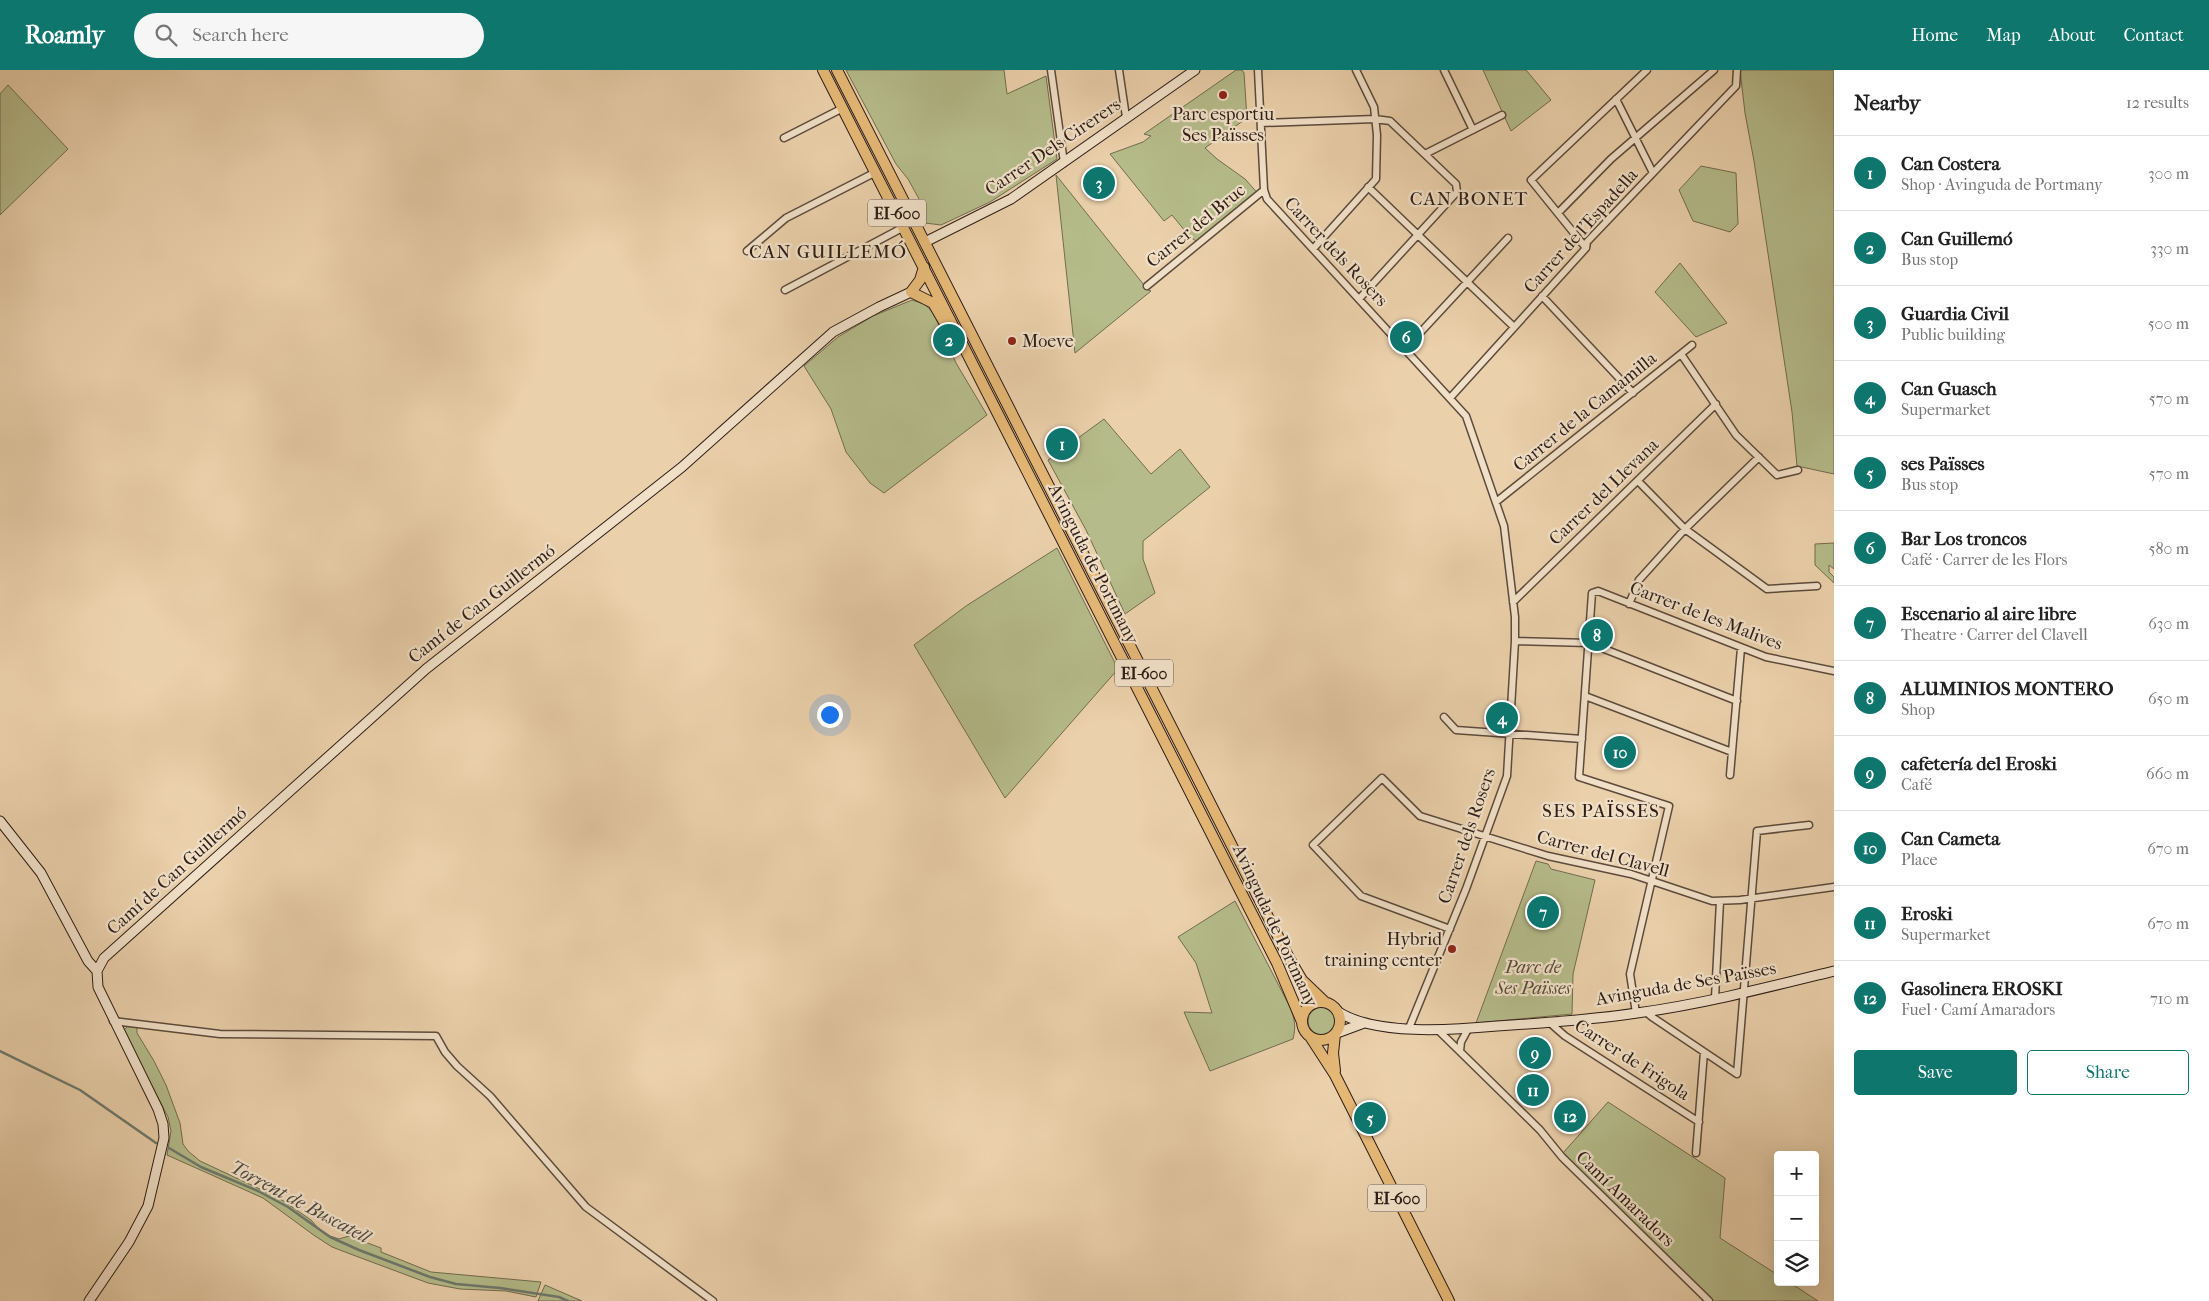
<!DOCTYPE html>
<meta charset="utf-8">
<style>
body{margin:0;font-family:"IM FELL French Canon",serif;background:#f6f6f6;color:#222}
.controls{position:absolute;right:15px;bottom:15px;display:grid;overflow:hidden;border-radius:5px;box-shadow:0 5px 20px #0002}
.controls button{width:45px;height:45px;display:grid;place-items:center;padding:0;border:0;border-bottom:1px solid #e0e0e0;background:#fff;color:#222;font:25px sans-serif}
.you{position:absolute;left:829px;top:644px;width:18px;height:18px;margin:-12px;border:4px solid #fff;border-radius:50%;background:#1a73e8;box-shadow:0 0 0 8px #1a73e833}
.badge{display:grid;place-items:center;width:32px;height:32px;border-radius:50%;background:#0f766e;color:#fff;font-size:16px;font-weight:700}
.pin{position:absolute;translate:-50% -50%;border:2px solid #fff;box-shadow:0 1px 5px #0006}
.list{margin:0;padding:0;list-style:none}
h2{display:flex;justify-content:space-between;align-items:center;height:65px;margin:0;padding:0 20px;font-size:21px}
h2 small{font-size:16px;font-weight:400;color:#767676}
.list li{display:grid;grid-template-columns:32px 1fr auto;gap:15px;align-items:center;box-sizing:border-box;height:75px;padding:0 20px;border-top:1px solid #e0e0e0}
.list b{display:block;font-size:19px;white-space:nowrap}
.list p{margin:0;font-size:16px;white-space:nowrap;color:#767676}
.list em{font-size:16px;font-style:normal;color:#767676}
.actions{display:flex;gap:10px;padding:15px 20px}
.actions a{flex:1;padding:11px 0;border:1px solid #0f766e;border-radius:5px;text-align:center;font-size:18px;color:#0f766e}
.actions .main{background:#0f766e;color:#fff}
.icon{flex:none;width:28px;height:28px;fill:none;stroke:currentColor;stroke-width:2;stroke-linecap:round;stroke-linejoin:round}
.map{position:relative;flex:none;width:1834px;height:1231px;overflow:hidden}
header{display:flex;align-items:center;gap:30px;box-sizing:border-box;height:70px;padding:0 25px;background:#0f766e;color:#fff}
header strong{font-size:24px}
nav{display:flex;gap:28px;margin-inline-start:auto;font-size:18px}
.search{width:350px;height:45px;background:#f6f6f6;display:flex;align-items:center;gap:12px;box-sizing:border-box;padding:0 18px;border-radius:28px;color:#767676;font-size:19px}
main{display:flex}
aside{flex:1;background:#fff}
.map>svg:first-child{display:block}
.green{fill:#b5bb8a;stroke:#726c50}
.lines{fill:none;stroke-linecap:round;stroke-linejoin:round}
.stream{stroke:#6e796d;stroke-width:2.5}
.street-casing{stroke:#5d4a3c;stroke-width:9}
.secondary-casing{stroke:#2e1d17;stroke-width:11}
.primary-casing{stroke:#2e1d17;stroke-width:12}
.street{stroke:#f1e0c8;stroke-width:6}
.secondary{stroke:#f1e0c8;stroke-width:9}
.primary{stroke:#e5b876;stroke-width:10}
.poi-dot{fill:#8f2418;stroke:#f1e0c8;stroke-width:2}
.labels{text-anchor:middle;dominant-baseline:central;stroke-width:4.5;stroke-linejoin:round;paint-order:stroke}
.shield{fill:#f1e0c8;stroke:#68584c;stroke-width:1}
.shield-label{font-size:16px;font-weight:bold;fill:#2e1d17}
.poi-label{font-size:18px;fill:#2e1d17;stroke:#f1e0c8}
.street-label{font-size:18px;fill:#2e1d17;stroke:#f1e0c8}
.park-label{font-size:18px;font-style:italic;fill:#564c3a;stroke:#f1e0c8}
.neighbourhood-label{font-size:19px;letter-spacing:1px;fill:#2e1d17;stroke:#f1e0c8}
.water-label{font-size:19px;font-style:italic;fill:#4e4b42;stroke:#f1e0c8}
</style>
<header>
<strong>Roamly</strong>
<div class="search"><svg class="icon" aria-label="search" viewBox="0 0 24 24"><circle cx="10" cy="10" r="6"/><path d="M15 15l6 6"/></svg>Search here</div>
<nav><a>Home</a><a>Map</a><a>About</a><a>Contact</a></nav>
</header>
<main>
<div class="map">
<svg width="1834" height="1231" viewBox="0 0 1834 1231">
<rect width="100%" height="100%" fill="#ead0ab"/>
<filter id="stains"><feTurbulence type="fractalNoise" baseFrequency=".004" numOctaves="4"/><feColorMatrix values="0 0 0 0 .2 0 0 0 0 .09 0 0 0 0 .02 0 0 0 .5 -.17"/></filter>
<radialGradient id="worn" r=".72"><stop offset=".6" stop-color="#630" stop-opacity="0"/><stop offset="1" stop-color="#630" stop-opacity=".3"/></radialGradient>
<path class="green" d="M 846,0 L 1004,0 L 1007,24 L 1046,6 L 1057,89 L 990,132 L 941,155 L 925,153 L 919,129 L 908,109 L 896,94 Z
M 1236,0 L 1242,0 L 1244,3 L 1247,48 L 1205,78 L 1217,89 L 1245,109 L 1261,127 L 1201,174 L 1190,167 L 1172,145 L 1164,151 L 1110,84 L 1143,72 L 1151,66 L 1144,64 Z
M 1483,0 L 1526,0 L 1551,30 L 1511,61 Z
M 1740,0 L 1834,0 L 1834,404 L 1797,396 L 1792,342 L 1754,91 L 1745,43 Z
M 8,15 L 68,79 L 0,145 L 0,24 Z
M 1701,96 L 1736,103 L 1738,154 L 1730,162 L 1693,151 L 1679,120 Z
M 1056,105 L 1148,220 L 1151,221 L 1075,283 Z
M 1680,193 L 1727,253 L 1696,267 L 1655,222 Z
M 912,230 L 924,234 L 933,242 L 956,293 L 987,345 L 884,423 L 870,413 L 846,382 L 831,339 L 804,296 L 838,267 L 873,246 Z
M 1104,349 L 1151,404 L 1180,379 L 1210,417 L 1143,471 L 1143,489 L 1155,523 L 1125,544 L 1086,460 L 1048,390 Z
M 1834,473 L 1834,499 L 1829,495 L 1829,502 L 1834,507 L 1834,513 L 1815,495 L 1815,474 Z
M 1057,478 L 1118,599 L 1005,728 L 914,575 L 966,536 Z
M 1536,791 L 1548,794 L 1551,799 L 1595,810 L 1573,904 L 1572,944 L 1476,953 Z
M 1235,831 L 1290,937 C 1295,949 1296,957 1293,969 L 1210,1001 L 1184,942 L 1212,943 L 1196,893 L 1178,867 Z
M1308 951a14 14 0 1 1 28 0a14 14 0 1 1-28 0Z
M 128,956 L 137,956 L 137,963 L 154,991 L 166,1015 L 180,1053 L 183,1074 L 188,1081 L 200,1091 L 279,1128 L 311,1150 L 318,1158 L 330,1166 L 339,1169 L 349,1166 L 381,1178 L 381,1182 L 431,1202 L 541,1212 L 536,1227 L 506,1221 L 460,1219 L 428,1213 L 353,1185 L 332,1177 L 315,1166 L 263,1128 L 167,1085 L 171,1061 L 168,1047 L 125,964 L 124,960 Z
M 1608,1032 L 1725,1108 L 1720,1168 L 1778,1205 L 1778,1212 L 1789,1212 L 1818,1231 L 1713,1231 L 1563,1083 Z
M 545,1215 L 582,1231 L 538,1231 Z"/>
<g class="lines">
<path class="stream" d="M 0,981 L 80,1020 L 156,1073
M 169,1078 L 201,1097 L 258,1121 L 288,1137 L 330,1167 L 359,1180 L 430,1207 L 456,1214 L 500,1218 L 559,1227 L 568,1231"/>
<g class="street-casing">
<path id="street" d="M 1051,0 L 1064,93
M 1119,0 L 1126,47
M 1258,0 L 1264,120 L 1267,129 L 1466,346 L 1504,456 L 1515,547 L 1515,571 L 1507,706 L 1466,819 L 1409,958
M 1444,0 L 1473,60
M 1616,29 L 1653,103
M 1261,53 L 1375,49 L 1390,51 L 1456,114 L 1457,122 L 1359,229
M 784,68 L 843,38
M 1425,84 L 1502,45
M 1368,117 L 1514,257
M 1558,143 L 1611,89 L 1714,0
M 1586,178 L 1531,110 L 1647,0
M 1313,179 L 1376,109 L 1377,65 L 1374,37 L 1356,0
M 747,181 L 786,148 L 876,102
M 1147,216 L 1264,120
M 785,220 L 904,157
M 1542,226 L 1633,323
M 1405,279 L 1508,168
M 1681,284 L 1736,365 L 1777,405 L 1798,400
M 1450,328 L 1586,178 L 1587,172 L 1736,16 L 1737,0
M 1638,411 L 1685,459 L 1767,519 L 1817,516
M 1496,432 L 1692,275
M 1513,532 L 1716,334
M 1629,534 L 1639,510 L 1685,459 L 1759,387
M 1515,571 L 1589,573 L 1737,631
M 1585,626 L 1732,682
M 1444,647 L 1456,660 L 1582,669
M 1730,705 L 1741,578
M 1450,859 L 1361,826 L 1313,775 L 1382,708 L 1420,746 L 1548,786 L 1631,804 L 1712,831 L 1740,830 L 1834,817
M 1715,928 L 1720,831
M 1646,942 L 1652,947 L 1737,1004 L 1757,761 L 1809,755
M 1636,943 L 1630,904 L 1669,736 L 1579,707 L 1592,523 L 1598,521 L 1766,587 L 1834,601
M 113,951 L 220,964 L 436,966 L 445,982 L 457,996 L 490,1026 L 586,1137 L 713,1231
M 1549,952 L 1565,966 L 1699,1052
M 1438,960 L 1540,1060 L 1562,1087 L 1709,1231
M 1460,981 L 1461,972 L 1468,959
M 1696,1083 L 1704,982"/>
</g>
<g class="secondary-casing">
<path id="secondary" d="M 925,172 L 1011,129 L 1195,0
M 0,751 L 41,803 L 88,891 L 97,901
M 1337,941 C 1374,966 1453,960 1497,956 C 1544,953 1591,950 1637,943 C 1703,934 1769,917 1834,901
M 1337,963 L 1364,953
M 89,1231 L 129,1172 L 148,1136 L 164,1068 L 163,1054 L 158,1039 L 98,917 L 97,901 L 104,888 L 426,599 L 682,397 L 833,262 L 879,237 L 911,222"/>
</g>
<g class="primary-casing">
<path id="primary" d="M 823,0 L 1277,893 L 1302,952
M 837,0 L 1289,888 L 1302,910 L 1325,932
M 924,197 L 920,210 L 911,222 L 933,233 L 947,257
M1302 951a19 19 0 1 1 38 0a19 19 0 1 1-38 0Z
M 1311,968 L 1335,1005 L 1449,1231
M 1335,1001 L 1333,983 L 1335,964"/>
</g>
<use href="#street" class="street"/>
<use href="#secondary" class="secondary"/>
<use href="#primary" class="primary"/>
</g>
<g class="poi-dot">
<circle cx="1223" cy="25" r="5"/>
<circle cx="1012" cy="271" r="5"/>
<circle cx="1452" cy="879" r="5"/>
</g>
<g class="labels">
<g class="shield">
<rect x="868" y="129.5" width="58" height="27" rx="4"/>
<rect x="1115" y="589.5" width="58" height="27" rx="4"/>
<rect x="1368" y="1114.5" width="58" height="27" rx="4"/>
</g>
<g class="shield-label">
<text x="897" y="143">EI-600</text>
<text x="1144" y="603">EI-600</text>
<text x="1397" y="1128">EI-600</text>
</g>
<g class="poi-label">
<text x="1223" y="44">Parc esportiu<tspan x="1223" dy="21">Ses Païsses</tspan></text>
<text x="1022" y="271" text-anchor="start">Moeve</text>
<text x="1442" y="869" text-anchor="end">Hybrid<tspan x="1442" dy="21">training center</tspan></text>
</g>
<g class="street-label">
<text transform="translate(1053 77) rotate(-34)">Carrer Dels Cirerers</text>
<text transform="translate(1196 156) rotate(-39)">Carrer del Bruc</text>
<text transform="translate(1581 161) rotate(-48)">Carrer de l'Espadella</text>
<text transform="translate(1336 182) rotate(47)">Carrer dels Rosers</text>
<text transform="translate(1585 342) rotate(-39)">Carrer de la Camamilla</text>
<text transform="translate(1604 422) rotate(-44)">Carrer del Llevana</text>
<text transform="translate(1093 494) rotate(63)">Avinguda de Portmany</text>
<text transform="translate(482 534) rotate(-38)">Camí de Can Guillermó</text>
<text transform="translate(1706 546) rotate(21)">Carrer de les Malives</text>
<text transform="translate(1467 766) rotate(-71)">Carrer dels Rosers</text>
<text transform="translate(1603 784) rotate(15)">Carrer del Clavell</text>
<text transform="translate(177 801) rotate(-42)">Camí de Can Guillermó</text>
<text transform="translate(1275 856) rotate(65)">Avinguda de Portmany</text>
<text transform="translate(1686 914) rotate(-10)">Avinguda de Ses Païsses</text>
<text transform="translate(1632 990) rotate(33)">Carrer de Frigola</text>
<text transform="translate(1625 1129) rotate(44)">Camí Amaradors</text>
</g>
<g class="park-label">
<text x="1533" y="897">Parc de<tspan x="1533" dy="21">Ses Païsses</tspan></text>
</g>
<g class="neighbourhood-label">
<text x="1469" y="129">CAN BONET</text>
<text x="828" y="182">CAN GUILLEMÓ</text>
<text x="1601" y="741">SES PAÏSSES</text>
</g>
<g class="water-label">
<text transform="translate(300 1132) rotate(28)">Torrent de Buscatell</text>
</g>
</g>
<rect width="100%" height="100%" filter="url(#stains)"/>
<rect width="100%" height="100%" fill="url(#worn)"/>
</svg>
<div class="controls">
<button>+</button>
<button>−</button>
<button><svg class="icon" aria-label="layers" viewBox="0 0 24 24"><path d="M12 4l9 5-9 5-9-5zM3 14l9 5 9-5"/></svg></button>
</div>
<div class="you"></div>
<div class="pin badge" style="left:1062px;top:374px">1</div>
<div class="pin badge" style="left:949px;top:270px">2</div>
<div class="pin badge" style="left:1099px;top:113px">3</div>
<div class="pin badge" style="left:1502px;top:648px">4</div>
<div class="pin badge" style="left:1370px;top:1048px">5</div>
<div class="pin badge" style="left:1406px;top:267px">6</div>
<div class="pin badge" style="left:1543px;top:842px">7</div>
<div class="pin badge" style="left:1597px;top:565px">8</div>
<div class="pin badge" style="left:1535px;top:983px">9</div>
<div class="pin badge" style="left:1620px;top:682px">10</div>
<div class="pin badge" style="left:1533px;top:1020px">11</div>
<div class="pin badge" style="left:1570px;top:1046px">12</div>
</div>
<aside>
<h2>Nearby<small>12 results</small></h2>
<ul class="list">
<li><span class="badge">1</span><div><b>Can Costera</b><p>Shop · Avinguda de Portmany</p></div><em>300 m</em></li>
<li><span class="badge">2</span><div><b>Can Guillemó</b><p>Bus stop</p></div><em>330 m</em></li>
<li><span class="badge">3</span><div><b>Guardia Civil</b><p>Public building</p></div><em>500 m</em></li>
<li><span class="badge">4</span><div><b>Can Guasch</b><p>Supermarket</p></div><em>570 m</em></li>
<li><span class="badge">5</span><div><b>ses Païsses</b><p>Bus stop</p></div><em>570 m</em></li>
<li><span class="badge">6</span><div><b>Bar Los troncos</b><p>Café · Carrer de les Flors</p></div><em>580 m</em></li>
<li><span class="badge">7</span><div><b>Escenario al aire libre</b><p>Theatre · Carrer del Clavell</p></div><em>630 m</em></li>
<li><span class="badge">8</span><div><b>ALUMINIOS MONTERO</b><p>Shop</p></div><em>650 m</em></li>
<li><span class="badge">9</span><div><b>cafetería del Eroski</b><p>Café</p></div><em>660 m</em></li>
<li><span class="badge">10</span><div><b>Can Cameta</b><p>Place</p></div><em>670 m</em></li>
<li><span class="badge">11</span><div><b>Eroski</b><p>Supermarket</p></div><em>670 m</em></li>
<li><span class="badge">12</span><div><b>Gasolinera EROSKI</b><p>Fuel · Camí Amaradors</p></div><em>710 m</em></li>
</ul>
<div class="actions"><a class="main">Save</a><a>Share</a></div>
</aside>
</main>
